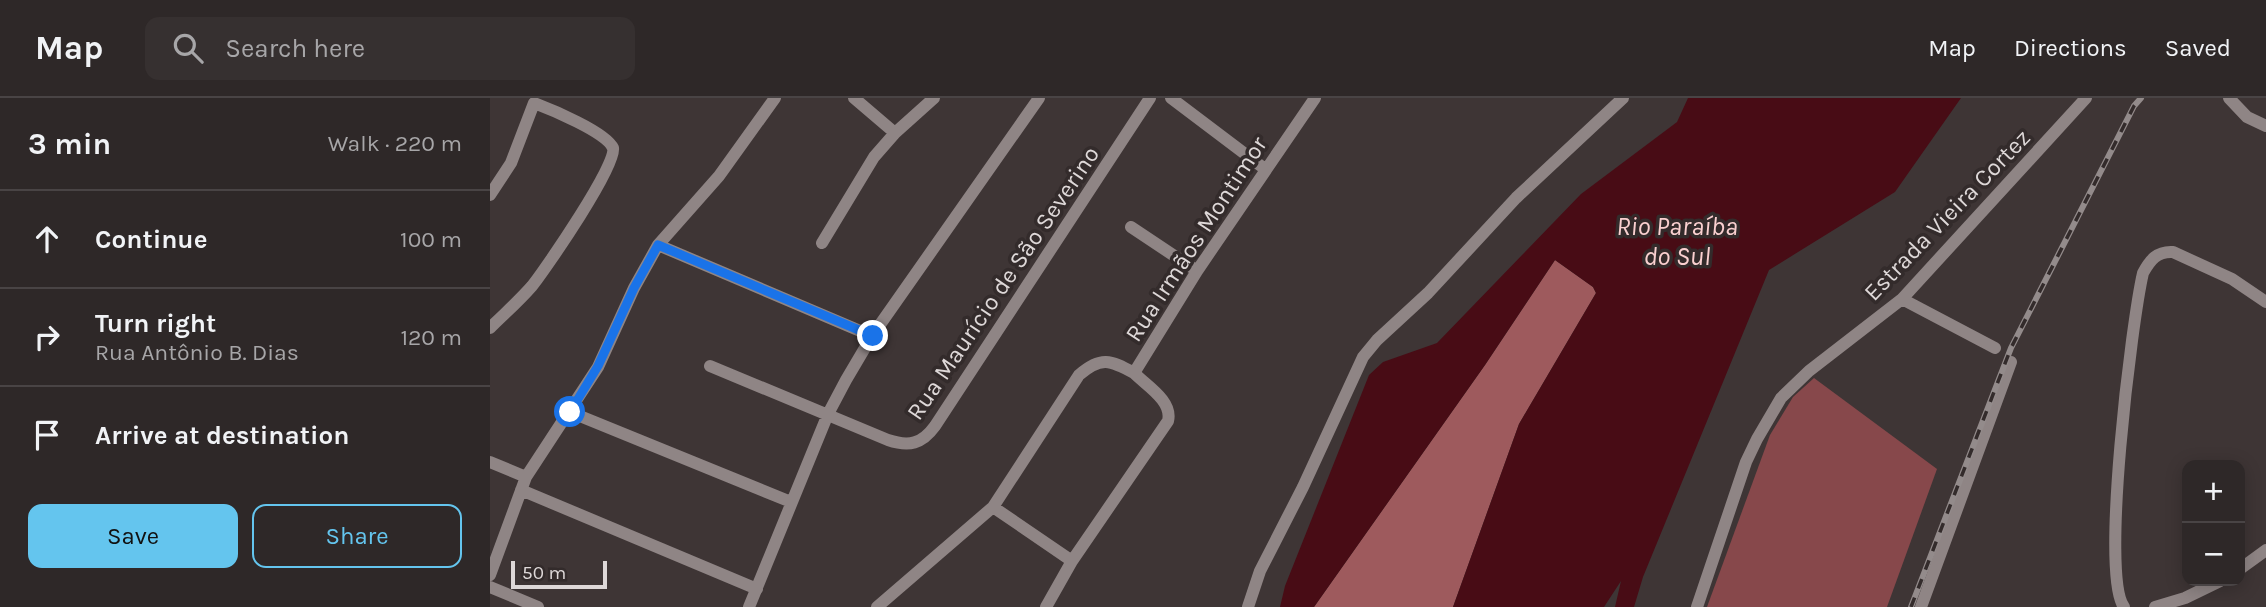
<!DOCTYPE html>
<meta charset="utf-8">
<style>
body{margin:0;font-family:Karla,sans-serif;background:#363030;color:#f1f3f6}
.controls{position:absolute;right:21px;bottom:21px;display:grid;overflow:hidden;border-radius:14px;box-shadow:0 4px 18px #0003}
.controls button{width:63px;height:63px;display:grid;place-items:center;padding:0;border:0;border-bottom:2px solid #494445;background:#2e2828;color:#f1f3f6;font:35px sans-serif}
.scale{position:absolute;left:21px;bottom:18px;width:96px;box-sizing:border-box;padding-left:7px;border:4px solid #ded8d8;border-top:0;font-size:19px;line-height:24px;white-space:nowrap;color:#ded8d8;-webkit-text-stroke:5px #332b2b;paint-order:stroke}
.stop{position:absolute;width:21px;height:21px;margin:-16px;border:5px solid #1a73e8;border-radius:50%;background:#fff}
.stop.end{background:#1a73e8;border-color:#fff;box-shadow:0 2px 7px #0008}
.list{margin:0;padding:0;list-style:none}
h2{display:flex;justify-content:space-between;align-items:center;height:91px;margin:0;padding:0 28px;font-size:30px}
h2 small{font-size:23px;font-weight:400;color:#a7a6a8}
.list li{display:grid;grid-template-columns:46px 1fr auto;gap:21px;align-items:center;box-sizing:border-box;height:98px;padding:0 28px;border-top:2px solid #494445}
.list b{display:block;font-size:26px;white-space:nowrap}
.list p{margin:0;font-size:23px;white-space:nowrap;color:#a7a6a8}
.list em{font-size:23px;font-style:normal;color:#a7a6a8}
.actions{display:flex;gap:14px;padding:21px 28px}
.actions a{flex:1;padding:16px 0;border:2px solid #64c5ee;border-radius:14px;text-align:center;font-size:24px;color:#64c5ee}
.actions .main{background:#64c5ee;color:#111}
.icon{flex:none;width:38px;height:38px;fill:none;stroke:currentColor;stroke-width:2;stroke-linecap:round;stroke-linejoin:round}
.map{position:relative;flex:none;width:1776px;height:509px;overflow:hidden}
header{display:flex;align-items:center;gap:42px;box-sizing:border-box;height:98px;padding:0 35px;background:#2e2828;border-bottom:2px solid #494445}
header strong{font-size:33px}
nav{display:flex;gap:38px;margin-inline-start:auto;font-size:24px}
.search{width:490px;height:63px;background:#363030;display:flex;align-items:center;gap:18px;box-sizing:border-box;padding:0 24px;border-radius:14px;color:#a7a6a8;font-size:26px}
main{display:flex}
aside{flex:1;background:#2e2828}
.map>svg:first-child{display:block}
.green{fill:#87484b}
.forest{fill:#9e5a5d}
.water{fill:#480c15}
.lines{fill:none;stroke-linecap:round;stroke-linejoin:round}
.street{stroke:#8f8585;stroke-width:12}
.rail-casing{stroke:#938b8b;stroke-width:6}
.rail{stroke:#332b2b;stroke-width:3.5;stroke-dasharray:10;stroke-linecap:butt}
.route{stroke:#1a73e8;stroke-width:9}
.labels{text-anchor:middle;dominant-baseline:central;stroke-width:7;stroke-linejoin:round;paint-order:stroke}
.street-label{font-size:24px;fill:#ded8d8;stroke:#332b2b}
.water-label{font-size:26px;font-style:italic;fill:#fad0d0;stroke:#332b2b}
</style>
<header>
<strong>Map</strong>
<div class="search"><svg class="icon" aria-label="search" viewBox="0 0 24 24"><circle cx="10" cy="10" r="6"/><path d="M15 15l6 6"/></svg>Search here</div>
<nav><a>Map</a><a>Directions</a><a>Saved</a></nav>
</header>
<main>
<aside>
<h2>3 min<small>Walk · 220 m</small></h2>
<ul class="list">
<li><svg class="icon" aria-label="ahead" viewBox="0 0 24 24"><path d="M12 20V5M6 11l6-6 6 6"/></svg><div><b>Continue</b></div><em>100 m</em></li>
<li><svg class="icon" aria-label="right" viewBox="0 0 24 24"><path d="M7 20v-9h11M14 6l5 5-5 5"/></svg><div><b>Turn right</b><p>Rua Antônio B. Dias</p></div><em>120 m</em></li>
<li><svg class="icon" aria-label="arrive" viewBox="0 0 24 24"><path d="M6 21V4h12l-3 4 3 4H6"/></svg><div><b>Arrive at destination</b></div></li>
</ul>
<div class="actions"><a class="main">Save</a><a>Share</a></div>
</aside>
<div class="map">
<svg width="1776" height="509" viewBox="0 0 1776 509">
<rect width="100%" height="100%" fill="#3e3535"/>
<path class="green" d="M 1324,280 L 1447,371 L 1397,509 L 1217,509 L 1280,337 L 1303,299 Z"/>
<path class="forest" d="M 1065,162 L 1103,189 L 1106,195 L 1029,326 L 963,509 L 824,509 L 995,267 Z"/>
<path class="water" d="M 1198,0 L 1471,0 L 1405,94 L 1279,172 L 1153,479 L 1144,509 L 1125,509 L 1131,483 L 1114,509 L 963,509 L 1029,326 L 1106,195 L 1103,189 L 1065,162 L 995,267 L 824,509 L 790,509 L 795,488 L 879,277 L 893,264 L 947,245 L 1091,96 L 1187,24 Z"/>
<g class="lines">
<path class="street" d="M 364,0 L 405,35
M 681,0 L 775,71
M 1739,0 L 1757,19 L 1776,28
M 0,97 L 21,65 L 44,5 C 60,11 116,34 123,50 C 129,64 55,172 42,188 C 29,203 14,216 0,230
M 641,129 L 707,173
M 332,145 L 384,59 L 405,35 L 444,0
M 168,147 L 382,238
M 1412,201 L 1505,250
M 220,268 L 398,342 C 419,349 432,346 445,328 L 660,0
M 80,314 L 301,404
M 0,364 L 36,379
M 31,392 L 267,491
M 503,409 L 582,463
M 1750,471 L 1776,452
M 0,477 L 36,379 L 108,269 L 144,190 L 168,147 L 229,78 L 285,0
M 0,489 L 48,509
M 259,509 L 338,316 L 356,282 L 382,238 L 549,0
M 387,509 L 503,409 L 589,277 C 611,258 620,262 644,275 L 707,173 L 825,0
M 556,509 L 582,463 L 678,323 C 683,303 657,288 644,275
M 758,509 L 770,473 L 813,389 L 873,259 L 887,242 L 938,195 L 1026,100 L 1133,0
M 1207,509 L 1256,364 L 1267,341 L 1291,300 L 1319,273 L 1412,201 L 1596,0
M 1431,509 L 1521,264
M 1634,509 C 1610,478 1642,222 1653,175 C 1660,162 1667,153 1683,154 L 1742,181 L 1776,204
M 1665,509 L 1695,500 L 1730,483"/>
<g class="rail-casing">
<path id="rail" d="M 1421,509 L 1521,250 L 1644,8 L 1651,0"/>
</g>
<use href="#rail" class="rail"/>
</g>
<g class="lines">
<path class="route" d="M 80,314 L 108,268 L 144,190 L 168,147 L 383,238"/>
</g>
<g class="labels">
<g class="street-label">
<text transform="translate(1457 117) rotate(-46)">Estrada Vieira Cortez</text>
<text transform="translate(706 141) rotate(-57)">Rua Irmãos Montimor</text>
<text transform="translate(513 185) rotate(-56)">Rua Maurício de São Severino</text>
</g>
<g class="water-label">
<text x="1187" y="128">Rio Paraíba<tspan x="1187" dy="30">do Sul</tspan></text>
</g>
</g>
</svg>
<div class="controls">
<button>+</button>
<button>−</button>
</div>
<div class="scale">50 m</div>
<div class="stop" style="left:80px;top:314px"></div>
<div class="stop end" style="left:383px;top:238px"></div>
</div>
</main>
